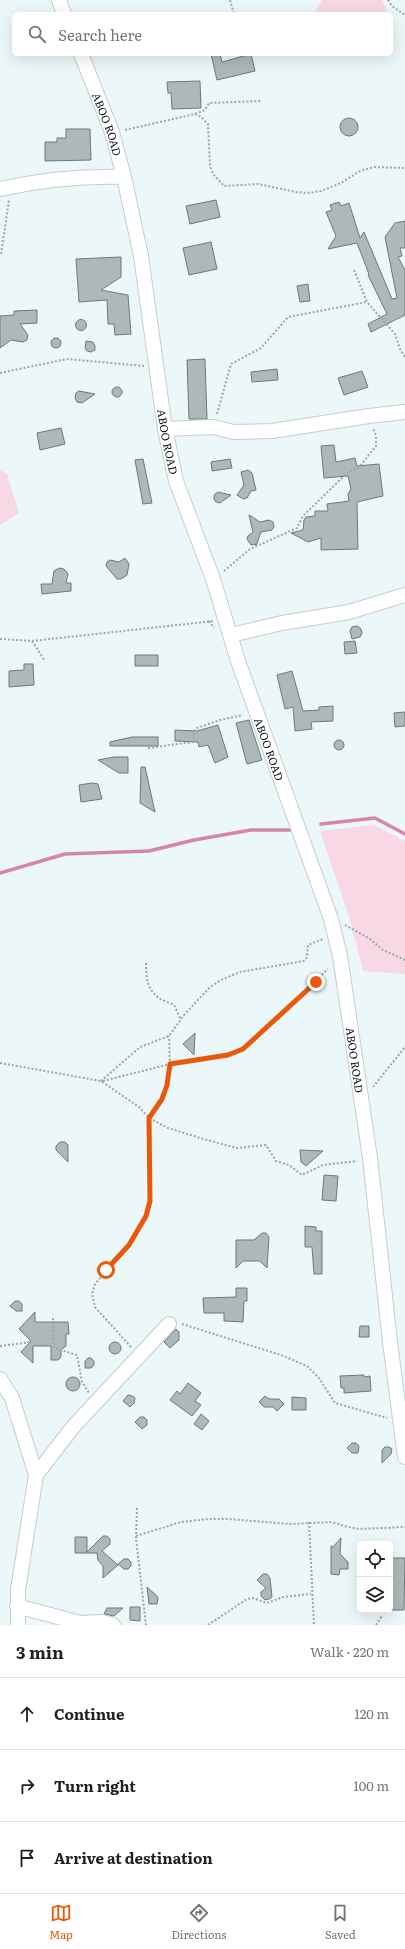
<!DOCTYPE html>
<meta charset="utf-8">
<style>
body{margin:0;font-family:Literata,serif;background:#f2f2f2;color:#202124}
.controls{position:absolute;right:12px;bottom:12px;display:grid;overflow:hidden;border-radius:6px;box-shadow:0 4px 16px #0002}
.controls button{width:36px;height:36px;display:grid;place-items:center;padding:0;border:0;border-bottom:1px solid #e0e0e0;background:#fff;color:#202124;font:20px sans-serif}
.stop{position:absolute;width:12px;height:12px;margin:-9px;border:3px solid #ea580c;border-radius:50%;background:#fff}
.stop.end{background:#ea580c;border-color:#fff;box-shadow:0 1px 4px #0008}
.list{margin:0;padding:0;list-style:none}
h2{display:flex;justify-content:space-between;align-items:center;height:52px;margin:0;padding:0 16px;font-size:17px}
h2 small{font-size:13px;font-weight:400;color:#757577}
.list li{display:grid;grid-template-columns:26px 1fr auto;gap:12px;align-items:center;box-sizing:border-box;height:72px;padding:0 16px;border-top:1px solid #e0e0e0}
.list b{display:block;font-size:15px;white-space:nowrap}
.list em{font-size:13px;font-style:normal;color:#757577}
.icon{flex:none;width:22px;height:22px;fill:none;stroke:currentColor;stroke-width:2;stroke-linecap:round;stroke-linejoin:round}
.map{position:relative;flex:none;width:405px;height:1625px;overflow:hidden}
.search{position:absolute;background:#fff;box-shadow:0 4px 16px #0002;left:12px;right:12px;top:12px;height:44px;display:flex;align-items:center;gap:10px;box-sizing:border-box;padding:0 14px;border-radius:6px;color:#757577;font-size:15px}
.sheet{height:268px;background:#fff}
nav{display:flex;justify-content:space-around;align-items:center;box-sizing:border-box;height:56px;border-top:1px solid #e0e0e0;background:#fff;font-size:11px;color:#757577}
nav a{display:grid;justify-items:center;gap:2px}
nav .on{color:#ea580c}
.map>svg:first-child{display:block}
.green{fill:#f8d8e5}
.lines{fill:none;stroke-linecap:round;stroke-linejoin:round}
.stream{stroke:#d685ab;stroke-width:3.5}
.building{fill:#adb8ba;stroke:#6e787a}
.minor-casing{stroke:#c3cecf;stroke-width:16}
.path{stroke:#9ca5a7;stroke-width:2;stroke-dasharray:2 2;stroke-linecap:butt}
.minor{stroke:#fff;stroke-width:14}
.route{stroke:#ea580c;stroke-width:5}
.labels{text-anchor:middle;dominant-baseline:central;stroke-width:3;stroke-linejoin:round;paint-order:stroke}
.street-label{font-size:11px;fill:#111516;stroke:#fff}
</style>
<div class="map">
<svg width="405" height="1625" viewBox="0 0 405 1625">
<rect width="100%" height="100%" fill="#ebf7f9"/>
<path class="green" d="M 322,0 L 382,0 L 389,14 L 314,14 Z
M 0,470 L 7,474 L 19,513 L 0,525 Z
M 374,825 L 405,841 L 405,974 L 363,971 L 350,920 L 320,831 Z"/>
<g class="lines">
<path class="stream" d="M 321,824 L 375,818 L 405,834
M 0,873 L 65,854 L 149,851 L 194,840 L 251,830 L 293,830"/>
</g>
<path class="building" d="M 211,54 L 220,54 L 222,62 L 251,54 L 255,71 L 217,80 Z
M 200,81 L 201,108 L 172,109 L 171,93 L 168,93 L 167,82 Z
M340 127a9 9 0 1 1 18 0a9 9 0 1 1-18 0Z
M 66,129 L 90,129 L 91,160 L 45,161 L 45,142 L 57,142 L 57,138 L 66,138 Z
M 216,200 L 220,217 L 190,224 L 186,206 Z
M 339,202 L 341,206 L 349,203 L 360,238 L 364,232 L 392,299 L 397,298 L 385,237 L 395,223 L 405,221 L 405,248 L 400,248 L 402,256 L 398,257 L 405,270 L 405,315 L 371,332 L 368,324 L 387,314 L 368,275 L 369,274 L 357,243 L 328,249 L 336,236 L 326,212 L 332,210 L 330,205 Z
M 211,242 L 217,269 L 189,275 L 183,248 Z
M 121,257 L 121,277 L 101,290 L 128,295 L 131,334 L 115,335 L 114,324 L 108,324 L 107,300 L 79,302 L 76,259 Z
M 308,284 L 310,301 L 300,302 L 297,286 Z
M 37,310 L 37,323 L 20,324 L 28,335 L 27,340 L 23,342 L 11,340 L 0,348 L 0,316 L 14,315 L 14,311 Z
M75.5 325a5.5 5.5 0 1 1 11 0a5.5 5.5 0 1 1-11 0Z
M51 343a5 5 0 1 1 10 0a5 5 0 1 1-10 0Z
M 86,341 L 93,342 L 95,346 L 95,350 L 91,352 L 87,351 L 85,348 Z
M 205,359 L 207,419 L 189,419 L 187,360 Z
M 277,369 L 278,380 L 252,382 L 251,372 Z
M 362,371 L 368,387 L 344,395 L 338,378 Z
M112 392a5 5 0 1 1 10 0a5 5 0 1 1-10 0Z
M 79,391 L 95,394 L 82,403 L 77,402 L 75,398 L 76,393 Z
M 61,428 L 65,444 L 40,450 L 37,433 Z
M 334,445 L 336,462 L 355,458 L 357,466 L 379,464 L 383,496 L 357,502 L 358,549 L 321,550 L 321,538 L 308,542 L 291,533 L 303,530 L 304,520 L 306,517 L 315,516 L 315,511 L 328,511 L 327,504 L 349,501 L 348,494 L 351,489 L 348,476 L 324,478 L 321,446 Z
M 143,459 L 152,503 L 143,504 L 135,460 Z
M 230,459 L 232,468 L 212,471 L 211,462 Z
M 248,470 L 252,473 L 256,490 L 251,491 L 247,498 L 243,499 L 237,495 L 244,485 L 241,472 Z
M 218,492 L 222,493 L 231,495 L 220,503 L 216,502 L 214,499 L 214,495 Z
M 249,515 L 260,522 L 269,520 L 273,522 L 274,526 L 272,530 L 261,532 L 256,546 L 256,544 L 251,545 L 247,539 L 248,536 L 253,532 Z
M 125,558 L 129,564 L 127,575 L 121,579 L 117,579 L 106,566 L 107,562 L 110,560 L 119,562 Z
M 59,568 L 64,569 L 68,574 L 66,583 L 71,583 L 71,591 L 42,594 L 41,584 L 52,584 L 54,571 Z
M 357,626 L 361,629 L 362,633 L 360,637 L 352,639 L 350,631 L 352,627 Z
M 355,641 L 357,653 L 345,654 L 344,642 Z
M 135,655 L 158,655 L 158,666 L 135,666 Z
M 24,664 L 33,664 L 34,685 L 9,687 L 9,671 L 24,670 Z
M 292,671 L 303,711 L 319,710 L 319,707 L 333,706 L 333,721 L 311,722 L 312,729 L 295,731 L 293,707 L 285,709 L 277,675 Z
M 405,712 L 405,726 L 395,727 L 394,713 Z
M 249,720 L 262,760 L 247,764 L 236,723 Z
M 218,725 L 228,757 L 215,763 L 208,745 L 199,747 L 198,742 L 175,741 L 175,730 L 197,731 Z
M 132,737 L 158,737 L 158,746 L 110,746 L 110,742 Z
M334 745a5 5 0 1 1 10 0a5 5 0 1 1-10 0Z
M 114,757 L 128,757 L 128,773 L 119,773 L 98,760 Z
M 141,767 L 145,767 L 155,812 L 140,803 Z
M 92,783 L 98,784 L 102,799 L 81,802 L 79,785 Z
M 195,1033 L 194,1055 L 183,1044 Z
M 60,1142 L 65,1142 L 68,1145 L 68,1162 L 56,1150 L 56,1146 Z
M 300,1150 L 323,1151 L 306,1166 L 301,1162 Z
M 324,1175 L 338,1176 L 336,1201 L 322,1200 Z
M 305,1226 L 316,1227 L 316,1231 L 322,1231 L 322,1274 L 314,1274 L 312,1247 L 305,1247 Z
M 262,1233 L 266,1233 L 269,1237 L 267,1268 L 260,1261 L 243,1261 L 236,1268 L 236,1240 L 254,1240 Z
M 236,1288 L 247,1288 L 247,1301 L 244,1301 L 243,1322 L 224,1321 L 224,1313 L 204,1313 L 203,1298 L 236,1297 Z
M 15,1301 L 19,1301 L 22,1304 L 22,1311 L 16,1311 L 10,1306 Z
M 35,1312 L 35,1322 L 68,1322 L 69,1334 L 66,1334 L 66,1346 L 61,1350 L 61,1357 L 58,1360 L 51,1360 L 51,1346 L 33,1346 L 33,1363 L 21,1352 L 31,1341 L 19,1329 Z
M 360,1326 L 369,1326 L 369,1337 L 359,1337 Z
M 176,1329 L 179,1332 L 179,1340 L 170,1348 L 164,1342 Z
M109 1348a6 6 0 1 1 12 0a6 6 0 1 1-12 0Z
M 88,1358 L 91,1358 L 94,1361 L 94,1365 L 91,1368 L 85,1368 L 85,1361 Z
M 364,1375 L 364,1377 L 370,1376 L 371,1391 L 344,1393 L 344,1388 L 341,1388 L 340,1376 Z
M66 1384a7 7 0 1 1 14 0a7 7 0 1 1-14 0Z
M 188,1383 L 201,1393 L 195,1401 L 201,1405 L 192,1416 L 170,1400 L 177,1391 L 180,1394 Z
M 128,1395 L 132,1396 L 135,1398 L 134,1403 L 130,1407 L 123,1401 Z
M 265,1396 L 269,1399 L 279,1399 L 284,1404 L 277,1411 L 273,1407 L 264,1407 L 259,1402 Z
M 292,1397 L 306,1398 L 306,1410 L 292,1410 Z
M 201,1414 L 209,1421 L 202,1430 L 194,1424 Z
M 140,1417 L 144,1417 L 147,1420 L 147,1425 L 142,1429 L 135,1422 Z
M 352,1443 L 356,1443 L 359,1446 L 358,1453 L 352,1453 L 347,1448 Z
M 385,1447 L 389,1447 L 392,1449 L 391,1454 L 382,1463 L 382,1450 Z
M 103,1536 L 107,1536 L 110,1539 L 110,1544 L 102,1551 L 118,1565 L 103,1578 L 103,1566 L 98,1560 L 97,1553 L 75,1553 L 75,1537 L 87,1537 L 87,1552 Z
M 341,1538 L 340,1554 L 348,1562 L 348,1569 L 340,1569 L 339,1575 L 331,1574 L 331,1546 L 333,1547 Z
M 390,1558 L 405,1558 L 404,1610 L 390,1610 Z
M 124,1559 L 128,1559 L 131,1562 L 131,1566 L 128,1569 L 124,1569 L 118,1564 Z
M 263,1574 L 267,1574 L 270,1578 L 272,1597 L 269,1599 L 265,1600 L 261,1596 L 261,1592 L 266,1588 L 257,1580 Z
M 147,1587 L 158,1597 L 157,1604 L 149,1604 Z
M 130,1607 L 140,1607 L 140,1621 L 130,1620 Z
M 107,1608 L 123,1608 L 114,1616 L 104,1614 Z"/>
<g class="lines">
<g class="minor-casing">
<g id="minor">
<path d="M 59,0 L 64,14"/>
<path id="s1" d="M 81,54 L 112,132 L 124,177 L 141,256 L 165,429 L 176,481 L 213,579 L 238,661 L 331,919 L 340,956 L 370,1158 L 390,1342 L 405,1457"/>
<path d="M 0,189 C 41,180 82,176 124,177"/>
<path d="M 165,429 L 213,427 L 234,432 L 272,431 L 369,416 L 405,412"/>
<path d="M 231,635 L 282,623 L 349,612 L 405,595"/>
<path d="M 0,1379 L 12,1398 L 36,1475 L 18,1590 L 18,1625"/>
<path d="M 36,1475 L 73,1427 L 169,1324"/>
<path d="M 17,1606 L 80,1623 L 102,1622 L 113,1625"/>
</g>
</g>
<path class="path" d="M 230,0 L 234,14
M 388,0 L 392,6 L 405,15
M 195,114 L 201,117 L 208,124 L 210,166 L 213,174 L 224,186 L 258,184 L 296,192 L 308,193 L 321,191 L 341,183 L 360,171 L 374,167 L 405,168
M 125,130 L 195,114 L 205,110 L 209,103 L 261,101
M 1,254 L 9,200
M 354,270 L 367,302 L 395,334 L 400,349 L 405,357
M 0,373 L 67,359 L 144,366
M 217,414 L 231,364 L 261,348 L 288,317 L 367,302
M 224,571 L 250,549 L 297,528 L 303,516 L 347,473 L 360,466 L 376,446 L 376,436 L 373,428
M 209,621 L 214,628
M 0,639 L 32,641 L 214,621
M 32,641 L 45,661
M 148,748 L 193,742 L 195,730 L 197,728 L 220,720 L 243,715
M 345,925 L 370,939 L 383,950 L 405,960
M 146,963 C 146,977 147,990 159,998 C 163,1001 169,1002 174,1005 L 181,1020
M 0,1063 L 101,1081 L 139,1107 L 149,1118 L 168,1128 L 207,1140 L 237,1148 L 266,1145 L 276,1161 L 289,1165 L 302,1175 L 323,1165 L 357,1161
M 101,1081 L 140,1047 L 169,1036 L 184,1015 L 210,987 L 221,980 L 240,972 L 304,961 L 307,957 L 308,945 L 323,939
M 103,1081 L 170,1064 L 227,1055 L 243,1049 L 328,969
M 373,1087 L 405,1047
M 53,1318 C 54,1329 53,1339 54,1348 L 77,1355 L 82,1382 L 89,1393
M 182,1324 L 281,1355 L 307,1366 L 319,1378 L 335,1403 L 387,1418
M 0,1346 L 31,1342
M 131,1347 L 95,1307 L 92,1294 L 95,1284 L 129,1245 L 146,1216 L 150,1201 L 149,1118 L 163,1099 L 167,1085 L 170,1064 L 169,1036
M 137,1508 L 136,1538 L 146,1625
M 309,1522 L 314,1625
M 136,1536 L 181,1522 L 208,1519 L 228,1519 L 290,1524 L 332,1522 L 348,1527 L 359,1529 L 405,1527
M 208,1625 L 247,1599 L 253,1598 L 267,1603 L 283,1597 L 311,1594
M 376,1625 L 382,1616"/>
<use href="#minor" class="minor"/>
</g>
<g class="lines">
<path class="route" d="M 106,1270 L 129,1245 L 146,1216 L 150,1201 L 149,1118 L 162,1099 L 167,1085 L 170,1064 L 228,1055 L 243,1049 L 316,982"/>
</g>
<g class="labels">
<g class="street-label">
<text stroke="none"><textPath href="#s1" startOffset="75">ABOO ROAD</textPath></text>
<text stroke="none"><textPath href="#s1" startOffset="399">ABOO ROAD</textPath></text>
<text stroke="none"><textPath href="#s1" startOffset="723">ABOO ROAD</textPath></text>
<text stroke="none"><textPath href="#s1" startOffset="1047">ABOO ROAD</textPath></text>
</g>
</g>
</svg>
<div class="controls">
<button><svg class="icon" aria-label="locate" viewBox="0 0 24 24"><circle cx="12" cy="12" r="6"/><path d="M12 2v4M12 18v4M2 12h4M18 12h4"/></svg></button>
<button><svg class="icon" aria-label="layers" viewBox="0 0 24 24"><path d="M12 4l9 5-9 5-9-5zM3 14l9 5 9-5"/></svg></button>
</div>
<div class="stop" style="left:106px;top:1270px"></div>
<div class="stop end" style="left:316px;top:982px"></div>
<div class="search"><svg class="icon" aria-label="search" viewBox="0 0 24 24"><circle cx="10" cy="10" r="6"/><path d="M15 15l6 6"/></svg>Search here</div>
</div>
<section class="sheet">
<h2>3 min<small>Walk · 220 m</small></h2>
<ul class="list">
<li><svg class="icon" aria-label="ahead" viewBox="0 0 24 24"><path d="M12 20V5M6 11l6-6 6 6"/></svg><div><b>Continue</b></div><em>120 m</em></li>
<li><svg class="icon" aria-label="right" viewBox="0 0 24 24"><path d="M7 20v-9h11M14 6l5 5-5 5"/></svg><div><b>Turn right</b></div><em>100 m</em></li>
<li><svg class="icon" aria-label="arrive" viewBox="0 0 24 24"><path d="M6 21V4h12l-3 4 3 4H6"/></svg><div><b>Arrive at destination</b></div></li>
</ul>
</section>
<nav>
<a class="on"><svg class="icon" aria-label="map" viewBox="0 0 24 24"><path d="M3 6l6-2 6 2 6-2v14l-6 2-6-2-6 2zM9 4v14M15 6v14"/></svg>Map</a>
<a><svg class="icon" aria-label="directions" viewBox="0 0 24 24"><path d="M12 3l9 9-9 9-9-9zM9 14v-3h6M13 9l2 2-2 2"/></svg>Directions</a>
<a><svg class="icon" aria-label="saved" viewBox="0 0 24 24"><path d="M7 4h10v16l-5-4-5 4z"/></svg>Saved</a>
</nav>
